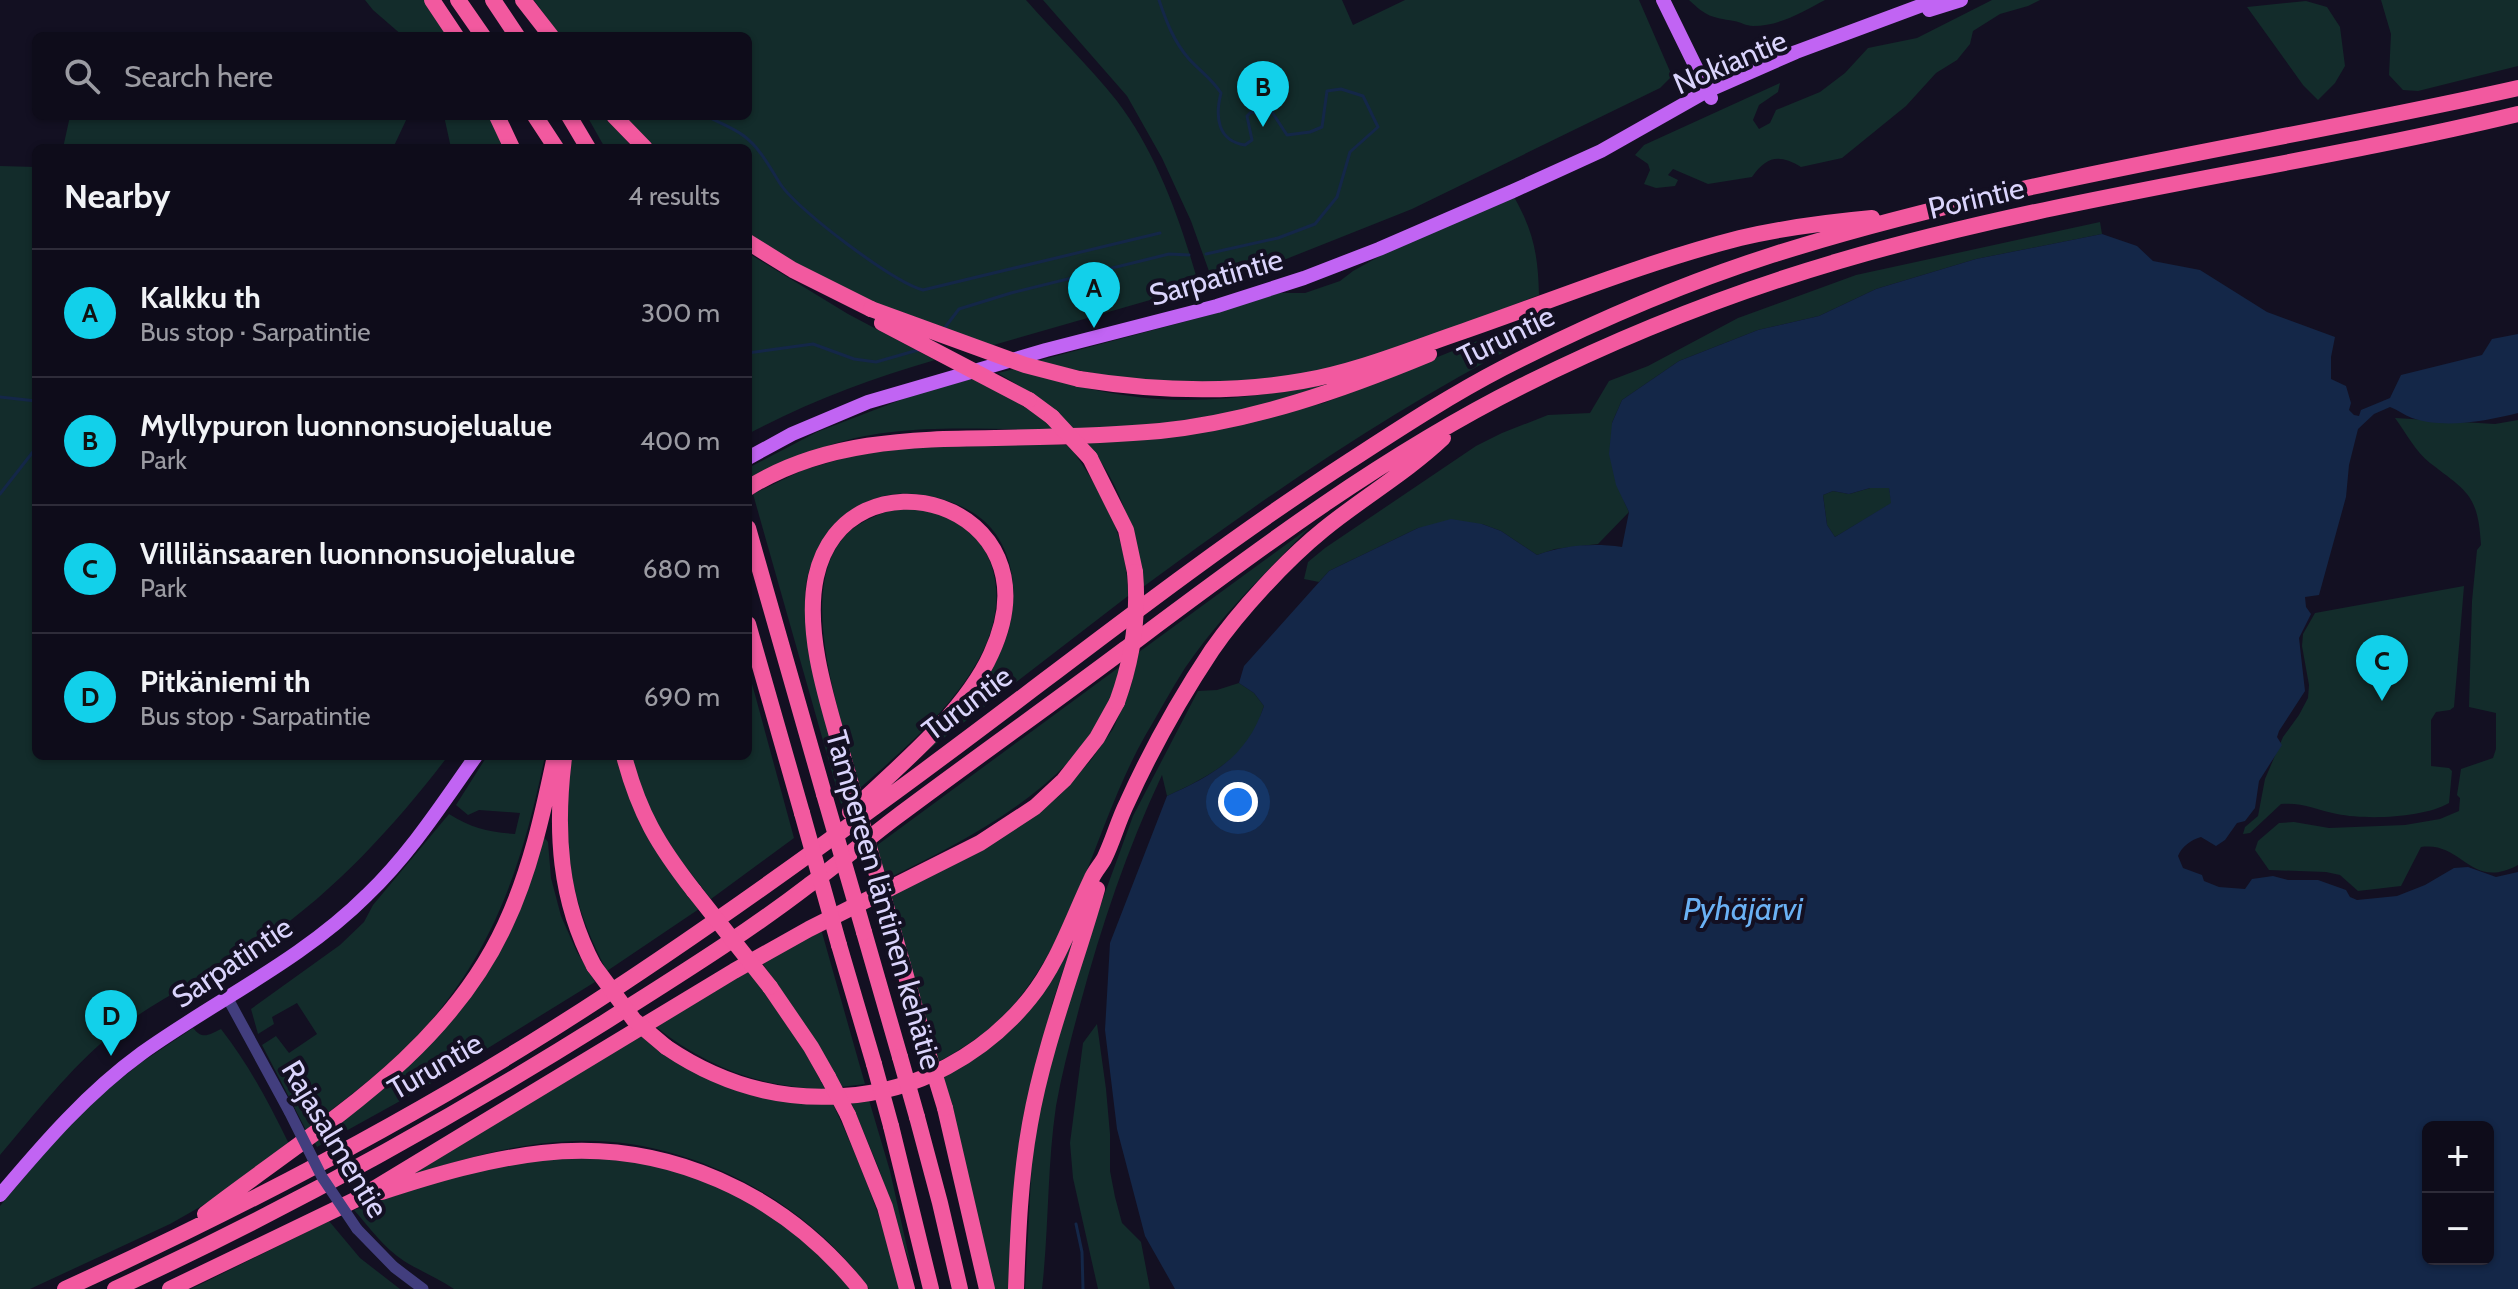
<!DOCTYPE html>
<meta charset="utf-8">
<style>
body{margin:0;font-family:Cabin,sans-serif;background:#171523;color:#f1f3f6}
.controls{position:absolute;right:24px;bottom:24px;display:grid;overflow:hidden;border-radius:12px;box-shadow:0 2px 6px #0004}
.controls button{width:72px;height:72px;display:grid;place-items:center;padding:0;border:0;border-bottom:2px solid #2e2c39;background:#0e0c1a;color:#f1f3f6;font:40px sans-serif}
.you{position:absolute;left:1238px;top:802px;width:28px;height:28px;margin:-20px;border:6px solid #fff;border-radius:50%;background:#1a73e8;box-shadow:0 0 0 12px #1a73e833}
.badge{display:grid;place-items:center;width:52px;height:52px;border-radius:50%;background:#12d0ea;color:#111;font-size:26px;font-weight:700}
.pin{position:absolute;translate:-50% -66px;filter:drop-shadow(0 2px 4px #0008)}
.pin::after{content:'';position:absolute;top:42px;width:28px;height:24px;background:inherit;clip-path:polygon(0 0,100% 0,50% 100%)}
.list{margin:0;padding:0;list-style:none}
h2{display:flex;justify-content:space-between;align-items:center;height:104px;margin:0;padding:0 32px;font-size:34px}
h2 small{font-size:26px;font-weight:400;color:#9b9ba2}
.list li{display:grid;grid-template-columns:52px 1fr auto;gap:24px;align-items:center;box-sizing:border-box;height:128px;padding:0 32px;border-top:2px solid #2e2c39}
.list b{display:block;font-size:30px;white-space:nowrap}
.list p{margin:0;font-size:26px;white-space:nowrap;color:#9b9ba2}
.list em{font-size:26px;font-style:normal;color:#9b9ba2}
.icon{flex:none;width:44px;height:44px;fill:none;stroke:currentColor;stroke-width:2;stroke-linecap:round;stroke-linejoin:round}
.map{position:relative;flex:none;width:2518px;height:1289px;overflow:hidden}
.search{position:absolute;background:#0e0c1a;box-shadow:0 2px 6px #0004;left:32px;top:32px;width:720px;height:88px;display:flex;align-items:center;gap:20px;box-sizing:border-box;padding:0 28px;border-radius:12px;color:#9b9ba2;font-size:30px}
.panel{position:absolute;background:#0e0c1a;box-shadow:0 2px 6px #0004;left:32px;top:144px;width:720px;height:616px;border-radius:12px}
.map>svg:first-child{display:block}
.green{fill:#132c2b}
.water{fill:#142748;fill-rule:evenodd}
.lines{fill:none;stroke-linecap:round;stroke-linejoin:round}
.stream{stroke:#142748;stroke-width:3}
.minor{stroke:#423e7e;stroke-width:11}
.major{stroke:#c164f3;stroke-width:14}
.highway{stroke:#f2599f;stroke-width:16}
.minor-bridge{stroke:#423e7e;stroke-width:11}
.highway-bridge{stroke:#f2599f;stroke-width:16}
.labels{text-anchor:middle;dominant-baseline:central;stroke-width:8;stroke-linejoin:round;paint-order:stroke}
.street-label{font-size:30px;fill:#dad4fc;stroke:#131022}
.water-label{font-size:32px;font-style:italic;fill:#6ab1f4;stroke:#131022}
</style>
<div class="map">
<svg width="2518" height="1289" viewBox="0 0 2518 1289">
<rect width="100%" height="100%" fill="#131022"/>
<path class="green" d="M 365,0 L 426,0 L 449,36 L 403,36 L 373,10 Z
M 534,0 L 1026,0 C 1056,34 1089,66 1117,101 C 1158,155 1181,222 1199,286 L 990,346 L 946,332 L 820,280 L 748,235 L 748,148 L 651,148 L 620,116 L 748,116 L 748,36 L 560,36 Z
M 1043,0 L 1342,0 L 1353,25 L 1405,0 L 1639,0 L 1672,76 L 1660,88 L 1412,209 L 1251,273 L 1219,282 L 1210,274 L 1191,221 L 1162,158 L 1127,96 Z
M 1689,0 L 1825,0 C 1802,12 1780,26 1753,26 C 1746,26 1741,22 1734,21 C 1711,17 1707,17 1689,0 Z
M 1992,0 L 2040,0 L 2028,6 L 2000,14 L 1973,31 L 1970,44 L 1957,60 L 1936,73 L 1906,106 L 1842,158 L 1801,167 C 1779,154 1767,156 1752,177 L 1708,184 L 1673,169 L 1668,175 L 1678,180 L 1675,186 L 1656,188 L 1644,184 L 1650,170 L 1648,164 L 1635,155 L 1644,145 L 1780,83 L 1778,92 L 1759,105 L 1753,120 L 1759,129 L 1770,123 L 1776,110 L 1820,92 L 1845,73 L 1868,48 L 1917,38 Z
M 2381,0 L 2518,0 L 2518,66 L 2418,91 L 2403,90 L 2389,75 L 2391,34 Z
M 2306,1 L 2327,7 L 2340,27 L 2345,66 L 2335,83 L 2318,100 L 2303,85 L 2247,7 Z
M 70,116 L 408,116 L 393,148 L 63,148 Z
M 444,116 L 492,116 L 507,148 L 451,148 Z
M 587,116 L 605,116 L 633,148 L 605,148 Z
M 0,166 L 36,167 L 36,756 L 448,756 C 397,823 337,889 268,937 C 218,972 160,996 112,1034 C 70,1068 35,1114 0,1155 Z
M 1514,197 C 1534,232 1538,256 1539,295 C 1485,315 1430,340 1374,357 C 1264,391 1147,390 1037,361 L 1206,316 L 1279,293 L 1305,293 L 1340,281 L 1353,271 L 1389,251 Z
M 2100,222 L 2102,234 L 1976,259 L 1876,289 L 1819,316 L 1758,330 L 1679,361 L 1622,400 L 1612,423 L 1624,501 L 1629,512 L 1598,544 L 1555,549 L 1537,555 L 1501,531 L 1482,524 L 1418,528 L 1329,571 L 1319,582 L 1304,579 L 1308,562 L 1325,548 L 1476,446 L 1502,433 L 1548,415 L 1590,413 L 1609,381 L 1648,366 L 1738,318 L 1856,275 Z
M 748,253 L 848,314 L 935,360 C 870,379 808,402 748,434 Z
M 1549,312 L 1555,326 C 1408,398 1275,490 1143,587 C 1132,527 1125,492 1087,442 L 1266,417 L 1324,403 Z
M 1014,369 C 1069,385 1126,400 1184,400 C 1238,400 1291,391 1344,381 L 1236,412 L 1165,423 L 1074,430 L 1036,396 L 998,373 Z
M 975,378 L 1020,401 L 1055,430 C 980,430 894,421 822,448 C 797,458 772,470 748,481 L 748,468 L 817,432 L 916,394 Z
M 2395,418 L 2495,424 L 2518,420 L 2518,865 C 2470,891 2463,841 2421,847 L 2401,886 L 2358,891 L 2340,875 L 2326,872 L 2269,870 L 2255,850 L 2258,841 L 2279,823 L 2294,822 L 2329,828 L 2405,825 L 2440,819 L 2459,811 L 2460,798 L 2457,795 L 2461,769 L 2493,758 L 2496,749 L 2496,713 L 2469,707 L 2472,601 L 2477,550 L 2481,545 C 2478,495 2468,492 2430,463 C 2416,452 2406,433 2395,418 Z
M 933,444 L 1069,445 C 1103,494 1127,534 1128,596 L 902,770 C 935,733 995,679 1008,632 C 1018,598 1015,556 991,528 C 979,514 961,505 945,500 C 896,484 852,497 823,540 C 815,553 808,570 806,585 C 803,620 813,653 821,687 C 830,724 839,762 847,799 L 841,804 L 753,494 L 803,470 L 869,451 Z
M 1870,488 L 1889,488 L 1892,503 L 1835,537 L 1827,525 L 1823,495 L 1833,491 L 1849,494 Z
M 899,507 C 914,509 934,509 948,515 C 967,524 984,544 991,564 C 1021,653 919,736 860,788 C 843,721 790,585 850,531 C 864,519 883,513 899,507 Z
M 1310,527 C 1266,572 1220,616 1185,668 C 1171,690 1158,714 1145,736 C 1096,823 1078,931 1011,1008 C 991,1031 965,1047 938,1062 L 890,891 L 1058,797 L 1091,760 L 1113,729 L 1130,690 L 1139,652 Z
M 2464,586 L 2454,707 L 2450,710 L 2436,712 L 2431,720 L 2431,766 L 2449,768 L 2452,771 L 2449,803 C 2423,818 2367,820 2337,814 C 2317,810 2302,802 2281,804 L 2250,833 L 2243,834 L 2245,827 L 2258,816 L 2265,779 L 2283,737 L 2299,715 L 2308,698 L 2309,685 L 2302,646 L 2303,634 L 2315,613 Z
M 1122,665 C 1113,692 1103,722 1085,744 C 1033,806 959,844 887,879 L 876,846 Z
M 748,669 L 794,838 L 711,899 L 679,858 L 647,808 L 631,756 L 748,756 Z
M 1239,683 L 1254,693 L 1264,706 C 1260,716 1258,728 1252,737 C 1231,765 1198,782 1167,796 L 1162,775 C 1127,849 1101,927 1080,1005 C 1071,1039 1062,1072 1056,1106 C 1047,1167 1049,1228 1042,1289 L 1025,1289 L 1033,1142 L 1048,1072 L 1091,931 L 1133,816 L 1198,691 L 1217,690 Z
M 487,756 L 545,756 C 525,853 499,939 434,1017 C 398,1061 350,1095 306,1130 L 262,1045 L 276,1036 L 289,1053 L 317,1034 L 297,1003 L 272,1017 L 274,1024 L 258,1034 L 251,1009 L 340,945 L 364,922 L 373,905 L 449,814 C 471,828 489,832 515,834 L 520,813 L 479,810 L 468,815 L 456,805 Z
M 572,756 L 619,756 C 632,822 659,857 699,909 L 607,971 C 567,895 561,841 572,756 Z
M 544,837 L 548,842 L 551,878 L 561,916 L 577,952 L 595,982 L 420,1090 L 317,1147 L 313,1139 L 455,1013 Z
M 1079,923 L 1052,1004 L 1031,1092 L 1009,1289 L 994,1289 L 942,1073 L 977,1054 Z
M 821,929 L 865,1084 L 841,1087 L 818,1045 L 761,961 Z
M 748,968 L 803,1048 L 825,1089 C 759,1087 706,1067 655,1026 Z
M 1097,1024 L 1106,1089 L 1110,1134 L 1110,1171 L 1115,1197 L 1122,1223 L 1141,1242 L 1150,1289 L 1098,1289 L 1073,1178 L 1070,1143 L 1083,1043 Z
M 193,1028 C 203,1040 208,1035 221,1029 C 249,1065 269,1103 289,1144 L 214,1199 L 170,1224 L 30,1289 L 0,1289 L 0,1206 L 56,1139 L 103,1093 L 142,1062 Z
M 641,1034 C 681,1067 718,1089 770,1099 C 790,1103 812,1102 833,1104 C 861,1164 884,1225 902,1289 L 869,1289 C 806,1199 685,1136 574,1141 C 513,1143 453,1161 396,1181 Z
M 869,1100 L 890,1171 L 912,1270 L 879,1169 L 851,1102 Z
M 594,1156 L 654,1164 L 712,1183 L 766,1211 L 807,1241 L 851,1289 L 454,1289 C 438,1278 420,1271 404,1261 C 384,1248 369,1227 354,1210 C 414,1189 475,1167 539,1159 C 557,1157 576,1157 594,1156 Z
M 329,1221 L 360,1258 L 400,1289 L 191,1289 Z"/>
<path class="water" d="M 2102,234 L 2137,246 L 2153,261 L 2200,270 L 2267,312 L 2335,337 L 2331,357 L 2331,379 L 2346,386 L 2351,403 L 2349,410 L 2354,415 L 2359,416 L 2361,410 L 2390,398 L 2401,375 L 2482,355 L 2492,339 L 2518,334 L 2518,413 C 2486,421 2444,429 2412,418 C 2404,415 2398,410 2390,407 L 2374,414 L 2358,429 L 2349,465 L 2346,497 L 2319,595 L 2305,597 L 2306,607 L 2311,614 L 2299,638 L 2305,691 L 2279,731 L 2277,737 L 2282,745 L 2259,781 L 2255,808 L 2245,821 L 2237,823 L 2225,840 L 2216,846 L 2201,837 C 2191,840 2182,846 2178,856 L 2183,868 L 2202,875 L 2204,881 L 2219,887 L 2245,889 L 2252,879 L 2273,876 L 2288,880 L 2318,880 L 2346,890 L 2350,897 L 2357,900 L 2397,896 L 2425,885 L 2454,868 L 2468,867 L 2496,877 L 2518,872 L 2518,1289 L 1175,1289 L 1145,1236 L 1117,1129 L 1105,1030 L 1110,943 L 1167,796 C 1213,775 1247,757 1264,706 L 1254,693 L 1239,683 L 1244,666 L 1329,571 L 1418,528 L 1451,519 L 1482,524 L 1501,531 L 1537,555 C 1565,545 1593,543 1622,547 L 1629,512 L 1616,485 L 1609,454 L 1612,423 L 1622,400 L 1679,361 L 1758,330 L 1819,316 L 1876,289 L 1976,259 ZM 1870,488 L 1889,488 L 1891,503 L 1835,537 L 1827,525 L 1823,495 L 1833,491 L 1849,494 ZM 2428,1127 L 2488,1127 L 2488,1259 L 2428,1259 Z"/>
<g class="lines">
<path class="stream" d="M 1159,0 C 1166,21 1174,42 1189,59 C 1200,71 1212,79 1221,93 C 1215,116 1217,141 1245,145 L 1252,140 L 1247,116 L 1251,112 L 1256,113 L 1264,107 L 1270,109 L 1287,135 L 1310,132 L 1322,127 L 1327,91 L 1341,89 L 1363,96 L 1378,127 L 1350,152 L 1337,197 L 1315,224 L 1278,238 L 1206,254
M 706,116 C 718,122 734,128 744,136 C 761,149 770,168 781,185 C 799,211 893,282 923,290 L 1160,233
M 943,330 L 959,309 L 1011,293 L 1169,254 L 1189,255
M 748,353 L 813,344 L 854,359 L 876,362 L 918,350
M 0,397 L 36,401
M 0,494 L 36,448
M 1076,1224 L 1082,1252 L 1083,1289"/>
<path class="minor" d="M 227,997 L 289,1111
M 357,1229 L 394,1267 L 423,1289"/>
<path class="major" d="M 1663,0 L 1711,98
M 1929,10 L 1961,0
M 748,458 L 792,434 L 868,402 L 1046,350 L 1217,306 L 1304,278 L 1379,249 L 1513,191 L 1601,151 L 1707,91 L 1796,52 L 1936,0
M 0,1195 C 44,1143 87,1093 142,1053 C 216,1000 302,960 367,895 C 410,854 442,804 476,756"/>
<path class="highway" d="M 432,0 L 456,36
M 458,0 L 483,36
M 493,0 L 517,36
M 523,0 L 551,36
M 497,116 L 512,148
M 535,116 L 556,148
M 569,116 L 588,148
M 614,116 L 645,148
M 748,242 L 793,270 L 871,309
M 1079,379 C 1154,391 1228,394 1302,381 C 1359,371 1411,349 1464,331 C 1556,299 1646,262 1740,238 C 1783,228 1828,222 1872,218
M 1029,400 L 1052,417
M 1090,458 L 1126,530 L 1135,572
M 748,488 C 823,441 910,439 995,438 C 1050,437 1106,436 1160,431 C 1254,421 1342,390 1429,354
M 748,528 L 824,794
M 748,624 L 802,813
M 624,756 C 639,813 658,845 694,891
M 564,758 C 555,831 559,900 594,966
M 848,774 C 832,715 803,638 816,577 C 846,442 1062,501 991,654 C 965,712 897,768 850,812
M 890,920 L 926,1046
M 864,932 L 900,1057
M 839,945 L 874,1064
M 770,987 L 811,1047 L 828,1077
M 666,1047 C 719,1083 778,1101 843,1096 C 916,1092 984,1055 1030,998 C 1058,963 1072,920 1091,880 C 1094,872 1100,866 1104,859 C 1113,841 1118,821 1127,803 C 1151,750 1180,698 1212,650 C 1239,611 1286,560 1323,530 C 1362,498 1406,473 1443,438
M 945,1108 L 987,1289
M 848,1115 L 885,1207 L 907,1289
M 917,1117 L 940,1203 L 960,1289
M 891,1126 L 931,1289
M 382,1192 C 434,1175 488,1159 542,1153 C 666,1139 783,1193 860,1289
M 205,1214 C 315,1129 444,1057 505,925 C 530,872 543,813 555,756
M 65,1289 C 225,1216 382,1135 532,1042 C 650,969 764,888 876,806 C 1034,692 1184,568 1348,462 C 1399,429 1449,396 1503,368 C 1589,324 1679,285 1772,255 C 2015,178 2270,144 2518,88
M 115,1289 C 284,1211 447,1121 605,1022 C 674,978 744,935 809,885 C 838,864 866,840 895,818 C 971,761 1049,706 1125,649 C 1252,554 1380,457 1522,386 C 1624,335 1730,293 1839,261 C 2061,196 2293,168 2518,114
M 170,1289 L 357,1199 L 734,971 L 809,929 L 980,843 L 1035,807 L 1064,780 L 1097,738 L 1117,702
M 1016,1289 C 1018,1234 1020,1179 1030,1124 C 1044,1044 1075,967 1097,889"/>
<path class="minor-bridge" d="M 289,1111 L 322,1177 L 357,1229"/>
<path class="highway-bridge" d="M 871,309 L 1025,365 L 1079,379
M 882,323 L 1029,400
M 1052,417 L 1090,458
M 1117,702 C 1133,658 1139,617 1135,572
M 848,774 L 890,920
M 824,794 L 864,932
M 802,813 L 839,945
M 694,891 L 770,987
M 594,966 L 634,1020 L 666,1047
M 926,1046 L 945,1108
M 900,1057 L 917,1117
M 874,1064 L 891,1126
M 828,1077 L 848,1115"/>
</g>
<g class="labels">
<g class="street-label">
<text transform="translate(1730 62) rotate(-23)">Nokiantie</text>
<text transform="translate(1976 198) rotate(-13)">Porintie</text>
<text transform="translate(1216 277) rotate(-16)">Sarpatintie</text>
<text transform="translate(1506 336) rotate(-26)">Turuntie</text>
<text transform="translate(967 703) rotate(-37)">Turuntie</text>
<text transform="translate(884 900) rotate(74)">Tampereen läntinen kehätie</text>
<text transform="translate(232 962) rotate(-34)">Sarpatintie</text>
<text transform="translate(435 1066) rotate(-30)">Turuntie</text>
<text transform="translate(335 1139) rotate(59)">Rajasalmentie</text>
</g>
<g class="water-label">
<text x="1743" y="908">Pyhäjärvi</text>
</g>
</g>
</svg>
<div class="controls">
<button>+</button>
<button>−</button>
</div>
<div class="you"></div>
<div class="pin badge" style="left:1094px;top:328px">A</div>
<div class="pin badge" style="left:1263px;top:127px">B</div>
<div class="pin badge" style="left:2382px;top:701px">C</div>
<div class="pin badge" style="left:111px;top:1056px">D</div>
<div class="search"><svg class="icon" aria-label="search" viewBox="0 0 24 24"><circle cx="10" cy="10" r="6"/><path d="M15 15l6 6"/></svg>Search here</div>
<section class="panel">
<h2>Nearby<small>4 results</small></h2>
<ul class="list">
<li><span class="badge">A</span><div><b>Kalkku th</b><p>Bus stop · Sarpatintie</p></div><em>300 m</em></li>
<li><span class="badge">B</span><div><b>Myllypuron luonnonsuojelualue</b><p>Park</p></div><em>400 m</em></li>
<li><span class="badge">C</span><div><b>Villilänsaaren luonnonsuojelualue</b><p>Park</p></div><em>680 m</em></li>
<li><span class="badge">D</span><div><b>Pitkäniemi th</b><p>Bus stop · Sarpatintie</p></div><em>690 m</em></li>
</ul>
</section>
</div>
